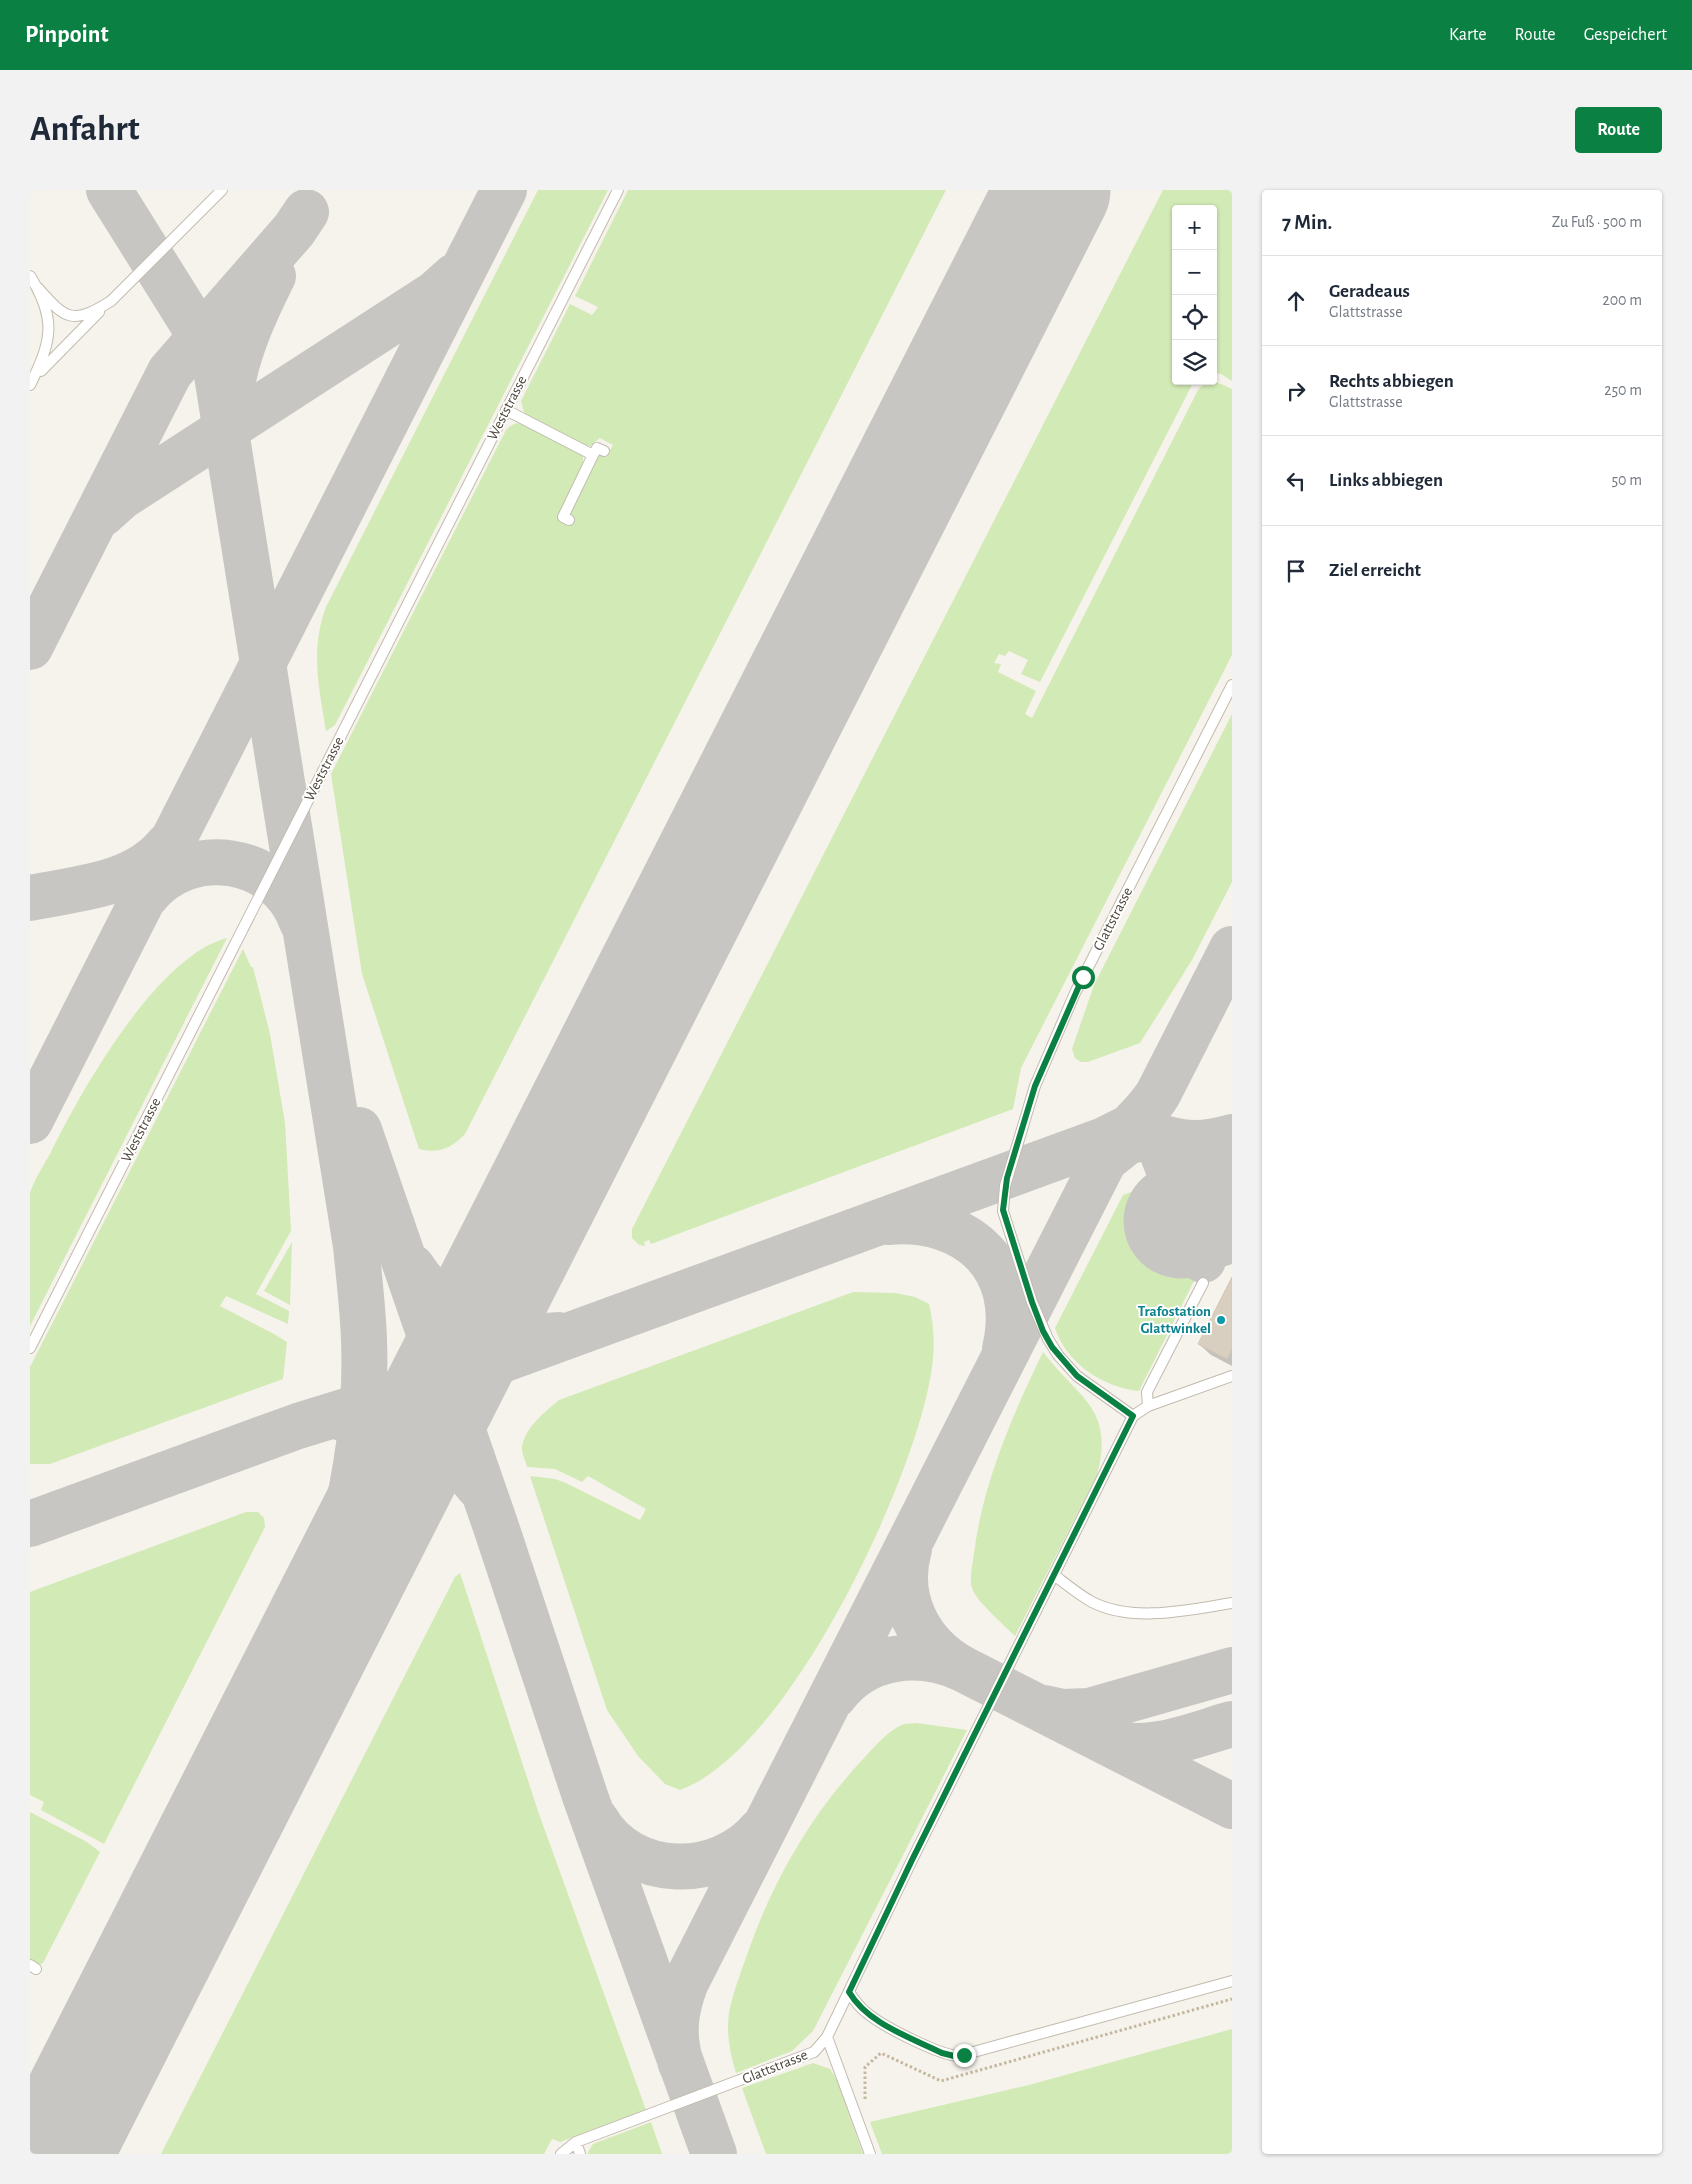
<!DOCTYPE html>
<html lang="de">
<meta charset="utf-8">
<style>
body{margin:0;font-family:"Alegreya Sans",sans-serif;background:#f2f2f3;color:#1f2937}
.controls{position:absolute;right:15px;top:15px;display:grid;overflow:hidden;border-radius:5px;box-shadow:0 1px 4px #0004}
.controls button{width:45px;height:45px;display:grid;place-items:center;padding:0;border:0;border-bottom:1px solid #e0e1e3;background:#fff;color:#1f2937;font:25px sans-serif}
.stop{position:absolute;width:15px;height:15px;margin:-11px;border:4px solid #0b8043;border-radius:50%;background:#fff}
.stop.end{background:#0b8043;border-color:#fff;box-shadow:0 1px 5px #0008}
.list{margin:0;padding:0;list-style:none}
h2{display:flex;justify-content:space-between;align-items:center;height:65px;margin:0;padding:0 20px;font-size:21px}
h2 small{font-size:16px;font-weight:400;color:#747a83}
.list li{display:grid;grid-template-columns:32px 1fr auto;gap:15px;align-items:center;box-sizing:border-box;height:90px;padding:0 20px;border-top:1px solid #e0e1e3}
.list b{display:block;font-size:19px;white-space:nowrap}
.list p{margin:0;font-size:16px;white-space:nowrap;color:#747a83}
.list em{font-size:16px;font-style:normal;color:#747a83}
.icon{flex:none;width:28px;height:28px;fill:none;stroke:currentColor;stroke-width:2;stroke-linecap:round;stroke-linejoin:round}
.map{position:relative;flex:none;width:1202px;height:1964px;overflow:hidden;border-radius:5px}
header{display:flex;align-items:center;gap:30px;box-sizing:border-box;height:70px;padding:0 25px;background:#0b8043;color:#fff}
header strong{font-size:24px}
nav{display:flex;gap:28px;margin-inline-start:auto;font-size:18px}
.intro{display:flex;align-items:center;justify-content:space-between;box-sizing:border-box;height:120px;padding:0 30px}
h1{margin:0;font-size:35px}
.button{padding:12px 22px;border-radius:5px;background:#0b8043;color:#fff;font-size:18px;font-weight:700}
main{display:flex;gap:30px;padding:0 30px}
aside{flex:1;background:#fff;border-radius:5px;box-shadow:0 1px 4px #0004}
.map>svg:first-child{display:block}
.green{fill:#d2eab5}
.shadow{fill:#0003}
.lines{fill:none;stroke-linecap:round;stroke-linejoin:round}
.taxiway{stroke:#c8c6c3;stroke-width:46}
.runway{stroke:#c8c6c3;stroke-width:115}
.building{fill:#d8cfc1;stroke:#d3c7b4}
.service-casing{stroke:#c2bbae;stroke-width:12}
.path{stroke:#c4b79f;stroke-width:3;stroke-dasharray:2.5 2.5;stroke-linecap:butt}
.service{stroke:#fff;stroke-width:10}
.route{stroke:#0b8043;stroke-width:6}
.culture-dot{fill:#0f9aa8;stroke:#fff;stroke-width:2}
.labels{text-anchor:middle;dominant-baseline:central;stroke-width:4;stroke-linejoin:round;paint-order:stroke}
.street-label{font-size:15px;fill:#4b4439;stroke:#fff}
.culture-label{font-size:15px;font-weight:bold;fill:#0d838f;stroke:#fff;text-anchor:end}
</style>
<header>
<strong>Pinpoint</strong>
<nav><a>Karte</a><a>Route</a><a>Gespeichert</a></nav>
</header>
<div class="intro"><h1>Anfahrt</h1><a class="button">Route</a></div>
<main>
<div class="map">
<svg width="1202" height="1964" viewBox="0 0 1202 1964">
<rect width="100%" height="100%" fill="#f6f3ec"/>
<path class="green" d="M 508,0 L 578,0 L 305,535 L 296,541 C 289,497 280,460 296,417 Z
M 598,0 L 916,0 L 435,944 C 422,958 408,964 389,959 L 332,784 L 301,584 L 476,240 C 482,234 486,232 494,234 L 549,262 L 553,266 L 553,279 L 528,328 L 540,335 L 544,329 L 537,325 L 569,264 L 576,267 L 583,255 L 570,248 L 560,256 L 552,255 L 498,227 L 494,222 L 491,211 L 540,114 L 562,125 L 568,117 L 545,106 Z
M 1133,0 L 1202,0 L 1202,191 L 1191,184 L 1183,183 L 1183,19 L 1146,19 L 1146,191 L 1164,191 L 1010,492 L 991,484 L 998,470 L 979,461 L 975,466 L 969,464 L 964,473 L 971,474 L 968,482 L 1006,501 L 995,524 L 1002,528 L 1168,200 C 1178,187 1190,193 1202,199 L 1202,465 L 991,878 L 983,919 L 621,1054 L 619,1050 L 614,1052 L 615,1056 L 609,1055 L 602,1048 L 602,1039 Z
M 1202,524 L 1202,692 L 1162,770 L 1110,853 L 1058,872 L 1051,872 L 1045,868 L 1042,859 L 1064,795 Z
M 197,748 L 0,1136 C 0,1104 0,1073 0,1041 C 0,1030 0,1014 0,1003 C 4,990 14,975 21,962 C 52,899 127,766 197,748 Z
M 213,759 L 221,777 L 223,777 L 240,844 L 255,933 L 261,1041 L 226,1104 L 259,1121 L 258,1134 L 196,1106 L 190,1116 L 244,1144 L 257,1152 L 253,1189 L 20,1274 L 0,1274 L 0,1177 Z
M 1202,975 L 1202,997 L 1163,1012 L 1155,992 Z
M 1125,993 L 1132,994 L 1137,998 L 1169,1088 L 1164,1091 L 1109,1201 C 1074,1198 1036,1173 1025,1138 L 1093,1005 Z
M 1202,1028 L 1202,1051 L 1180,1059 L 1172,1039 Z
M 262,1052 L 260,1115 L 234,1101 Z
M 823,1102 L 865,1103 L 885,1107 L 899,1114 C 905,1139 905,1164 900,1189 C 881,1297 758,1561 650,1600 L 635,1594 L 608,1566 L 577,1520 L 500,1286 L 525,1289 L 536,1293 L 610,1330 L 616,1319 L 558,1286 L 552,1292 L 525,1279 L 497,1277 C 496,1271 491,1263 492,1257 C 495,1237 515,1222 529,1210 Z
M 1013,1162 C 1048,1208 1085,1218 1067,1285 L 985,1446 C 975,1436 945,1410 942,1398 C 939,1388 943,1373 944,1363 C 953,1293 982,1226 1013,1162 Z
M 216,1322 L 228,1322 L 234,1328 L 235,1337 L 74,1654 L 11,1620 L 14,1612 L 0,1605 L 0,1402 Z
M 430,1383 L 509,1624 L 616,1920 L 530,1952 L 522,1949 L 514,1964 L 131,1964 L 425,1387 Z
M 887,1533 L 937,1540 L 783,1841 L 762,1861 L 706,1883 C 700,1863 696,1844 699,1823 C 703,1803 710,1784 717,1765 C 742,1692 781,1624 835,1567 C 843,1558 860,1539 872,1535 C 876,1533 882,1534 887,1533 Z
M 0,1622 L 57,1652 L 70,1662 L 13,1773 L 9,1775 L 0,1771 Z
M 1202,1839 L 1202,1964 L 852,1964 L 840,1932 L 999,1895 Z
M 783,1873 L 800,1879 L 807,1890 L 833,1964 L 736,1964 L 712,1898 Z
M 621,1932 L 632,1964 L 557,1964 L 563,1954 Z"/>
<path class="shadow" d="M 1202,1108 L 1202,1176 L 1181,1165 L 1169,1154 Z"/>
<g class="lines">
<path class="taxiway" d="M 79,0 L 174,152 L 186,179 L 326,1056 C 329,1087 333,1119 334,1150 C 339,1280 300,1404 249,1521
M 199,217 C 203,170 222,128 243,86
M 72,324 L 91,307 L 406,103 L 425,86
M 0,457 L 140,182 L 264,40 L 276,22
M 115,707 C 158,651 249,665 272,732
M 0,708 C 48,698 105,696 138,655
M 0,931 L 474,0
M 329,940 L 467,1340 L 555,1606 L 684,1964
M 1101,945 C 1119,943 1134,949 1151,952 C 1169,955 1185,952 1202,947
M 1078,967 L 1098,951 L 1126,946 L 1173,1070
M 858,1032 C 938,1025 994,1078 975,1159
M 382,1077 C 412,1124 471,1151 528,1145
M 312,1228 C 368,1224 415,1254 448,1296
M 0,1334 L 268,1236 L 417,1190 L 1074,950 L 1100,937
M 933,1479 L 1202,1616
M 804,1506 C 835,1464 889,1459 933,1479 C 889,1455 865,1409 879,1359
M 1014,1518 L 1032,1522 L 1059,1521 L 1202,1480
M 1082,1553 C 1123,1563 1163,1545 1202,1534
M 566,1630 C 601,1690 689,1691 732,1639
M 651,1874 C 642,1845 645,1820 656,1792 L 1078,963 C 1092,941 1114,927 1128,904 L 1202,759"/>
<path class="runway" d="M 1151,1031 L 1202,1013
M 24,1964 L 1023,0"/>
</g>
<path class="building" d="M 1202,1087 L 1202,1159 L 1197,1169 L 1168,1154 Z"/>
<g class="lines">
<g class="service-casing">
<path id="service" d="M 0,86 C 27,129 22,151 0,195
M 8,98 C 36,130 43,135 81,111 L 192,0
M 11,181 L 69,122
M 476,220 L 563,265 L 533,327 L 539,330
M 563,265 L 567,258 L 574,261
M 0,1158 L 588,0
M 1118,1216 L 1117,1202 L 1173,1093
M 1103,1226 L 1118,1216 L 1202,1186
M 1024,1385 C 1036,1394 1049,1405 1062,1412 C 1103,1433 1158,1420 1202,1413
M 0,1775 L 6,1779
M 819,1802 C 824,1810 829,1817 837,1823 C 852,1836 911,1866 929,1866 L 1202,1791
M 797,1847 L 840,1964
M 546,1952 L 550,1964
M 531,1964 L 546,1952 L 784,1862 L 797,1847 L 882,1670 L 1103,1226 L 1047,1186 L 1028,1165 L 1018,1149 L 1002,1112 L 973,1021 L 975,996 L 1005,896 L 1045,803 L 1202,495"/>
</g>
<path class="path" d="M 835,1909 L 835,1877 L 851,1863 L 911,1891 L 1202,1809"/>
<use href="#service" class="service"/>
</g>
<g class="lines">
<path class="route" d="M 934,1865 L 924,1866 L 912,1863 C 880,1847 838,1834 819,1802 L 882,1670 L 1103,1226 L 1047,1186 L 1022,1157 L 1013,1141 L 1002,1112 L 973,1020 L 977,988 L 1005,896 L 1053,787"/>
</g>
<circle class="culture-dot" cx="1191" cy="1130" r="5"/>
<g class="labels">
<g class="street-label">
<text transform="translate(477 218) rotate(-63)">Weststrasse</text>
<text transform="translate(294 579) rotate(-63)">Weststrasse</text>
<text transform="translate(1083 729) rotate(-63)">Glattstrasse</text>
<text transform="translate(111 940) rotate(-63)">Weststrasse</text>
<text transform="translate(745 1877) rotate(-22)">Glattstrasse</text>
</g>
<g class="culture-label">
<text x="1181" y="1121">Trafostation<tspan x="1181" dy="17">Glattwinkel</tspan></text>
</g>
</g>
</svg>
<div class="controls">
<button>+</button>
<button>−</button>
<button><svg class="icon" aria-label="locate" viewBox="0 0 24 24"><circle cx="12" cy="12" r="6"/><path d="M12 2v4M12 18v4M2 12h4M18 12h4"/></svg></button>
<button><svg class="icon" aria-label="layers" viewBox="0 0 24 24"><path d="M12 4l9 5-9 5-9-5zM3 14l9 5 9-5"/></svg></button>
</div>
<div class="stop" style="left:1053px;top:787px"></div>
<div class="stop end" style="left:934px;top:1865px"></div>
</div>
<aside>
<h2>7 Min.<small>Zu Fuß · 500 m</small></h2>
<ul class="list">
<li><svg class="icon" aria-label="ahead" viewBox="0 0 24 24"><path d="M12 20V5M6 11l6-6 6 6"/></svg><div><b>Geradeaus</b><p>Glattstrasse</p></div><em>200 m</em></li>
<li><svg class="icon" aria-label="right" viewBox="0 0 24 24"><path d="M7 20v-9h11M14 6l5 5-5 5"/></svg><div><b>Rechts abbiegen</b><p>Glattstrasse</p></div><em>250 m</em></li>
<li><svg class="icon" aria-label="left" viewBox="0 0 24 24"><path d="M17 20v-9H6M10 6l-5 5 5 5"/></svg><div><b>Links abbiegen</b></div><em>50 m</em></li>
<li><svg class="icon" aria-label="arrive" viewBox="0 0 24 24"><path d="M6 21V4h12l-3 4 3 4H6"/></svg><div><b>Ziel erreicht</b></div></li>
</ul>
</aside>
</main>
